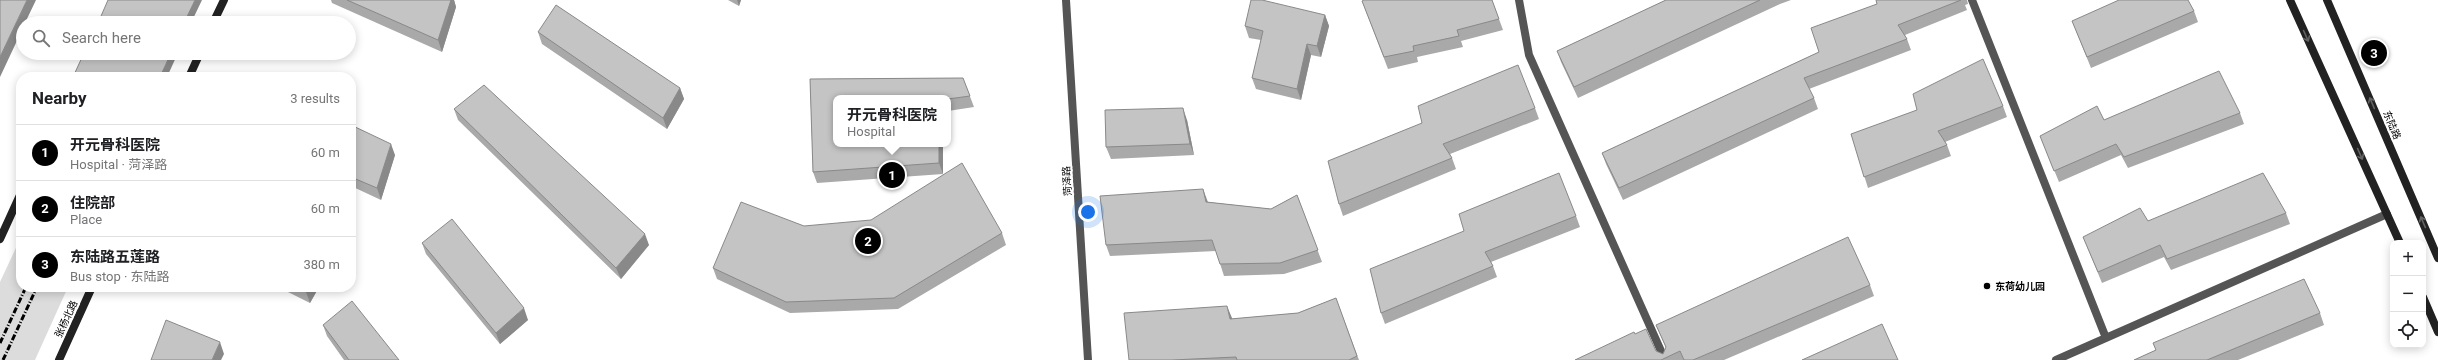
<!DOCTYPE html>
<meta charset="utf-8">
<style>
body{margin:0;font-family:Roboto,"Noto Sans SC",sans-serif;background:#f2f2f2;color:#202124}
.controls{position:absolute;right:12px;bottom:12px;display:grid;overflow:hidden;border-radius:8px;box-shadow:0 2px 10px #0003}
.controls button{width:36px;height:36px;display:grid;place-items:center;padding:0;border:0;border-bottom:1px solid #e0e0e0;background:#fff;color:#202124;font:20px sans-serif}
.you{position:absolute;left:1088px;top:212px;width:14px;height:14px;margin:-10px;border:3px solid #fff;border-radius:50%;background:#1a73e8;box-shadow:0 0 0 6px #1a73e833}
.badge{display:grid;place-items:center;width:26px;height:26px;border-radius:50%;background:#000;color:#fff;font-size:13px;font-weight:700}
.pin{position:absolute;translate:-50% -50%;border:2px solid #fff;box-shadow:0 1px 4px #0006}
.popup{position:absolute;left:833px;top:95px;width:118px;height:52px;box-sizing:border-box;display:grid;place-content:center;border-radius:8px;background:#fff;filter:drop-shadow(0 1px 3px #0005);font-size:13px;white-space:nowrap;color:#757577}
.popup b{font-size:15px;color:#202124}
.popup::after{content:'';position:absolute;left:50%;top:100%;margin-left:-8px;border:8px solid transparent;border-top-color:#fff}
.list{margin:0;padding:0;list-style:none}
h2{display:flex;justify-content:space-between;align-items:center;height:52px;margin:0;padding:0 16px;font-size:17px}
h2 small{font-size:13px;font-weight:400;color:#757577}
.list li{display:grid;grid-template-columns:26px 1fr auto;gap:12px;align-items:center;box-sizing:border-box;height:56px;padding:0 16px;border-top:1px solid #e0e0e0}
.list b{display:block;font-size:15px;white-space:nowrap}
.list p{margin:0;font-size:13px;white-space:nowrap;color:#757577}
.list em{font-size:13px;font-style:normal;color:#757577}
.icon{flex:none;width:22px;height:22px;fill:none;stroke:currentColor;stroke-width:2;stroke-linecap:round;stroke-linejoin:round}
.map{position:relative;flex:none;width:2438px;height:360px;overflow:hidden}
.search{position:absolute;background:#fff;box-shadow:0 2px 10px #0003;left:16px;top:16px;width:340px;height:44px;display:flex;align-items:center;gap:10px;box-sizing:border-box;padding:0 14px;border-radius:22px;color:#757577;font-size:15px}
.panel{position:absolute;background:#fff;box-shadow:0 2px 10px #0003;left:16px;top:72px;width:340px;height:220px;border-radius:16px}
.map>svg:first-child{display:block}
.green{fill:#dcdcdc}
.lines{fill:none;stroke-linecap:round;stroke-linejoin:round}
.service{stroke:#555;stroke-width:8}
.minor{stroke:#555;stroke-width:8}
.secondary{stroke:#222;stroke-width:8}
.rail{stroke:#000;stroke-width:3;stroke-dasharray:6 2 1 2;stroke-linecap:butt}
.wall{fill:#a9a9a9}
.shaded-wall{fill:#898989}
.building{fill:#c4c4c4;stroke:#898989}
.oneway{stroke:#646464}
.poi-dot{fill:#000;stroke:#fff;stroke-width:1.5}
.labels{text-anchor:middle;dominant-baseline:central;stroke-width:4;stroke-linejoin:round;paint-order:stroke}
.street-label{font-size:10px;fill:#000;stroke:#fff}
.poi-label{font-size:10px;font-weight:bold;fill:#000;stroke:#fff;text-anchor:start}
</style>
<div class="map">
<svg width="2438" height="360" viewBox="0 0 2438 360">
<rect width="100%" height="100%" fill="#fff"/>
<path class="green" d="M 21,237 L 21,287 L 68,287 L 35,360 L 0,360 L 0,282 Z"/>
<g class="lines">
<path class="service" d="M 1519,0 L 1529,55 L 1665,360
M 1972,0 L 2106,338
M 2056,360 L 2387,214"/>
<path class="minor" d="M 1066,0 L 1088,360"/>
<path class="secondary" d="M 2290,0 L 2400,243
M 2327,0 L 2438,258
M 213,23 L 224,0
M 189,77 L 200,53
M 0,239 L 21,193
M 2423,297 L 2438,332
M 59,360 L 92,287"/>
<path class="rail" d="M 0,343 L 26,287
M 3,360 L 37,287"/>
</g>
<path class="wall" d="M 331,0 L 454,0 L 456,7 L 442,52 L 332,3 Z
M 728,0 L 741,0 L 739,6 Z
M 1492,0 L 1503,30 L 1461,41 L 1463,47 L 1417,57 L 1418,62 L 1388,69 L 1362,1 Z
M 1666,0 L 1791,0 L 1780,4 L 1578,98 L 1561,62 L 1557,51 Z
M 1876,0 L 1967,0 L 1968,4 L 1965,5 L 1967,10 L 1905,35 L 1907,39 L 1911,50 L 1809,89 L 1814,98 L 1818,109 L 1623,200 L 1606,164 L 1602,153 L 1819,52 L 1877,4 Z
M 2194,11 L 2198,22 L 2091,68 L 2072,21 Z
M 1325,15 L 1329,26 L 1321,57 L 1311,55 L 1301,100 L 1256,89 L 1252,78 L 1261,40 L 1249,38 L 1245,26 Z
M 538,32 L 680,88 L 684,99 L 667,129 L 542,44 Z
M 963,78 L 974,107 L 948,111 L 948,98 L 836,98 L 836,144 L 943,144 L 943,174 L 817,183 L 813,172 L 810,79 Z
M 2003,106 L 2007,117 L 1945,142 L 1947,145 L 1951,156 L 1868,188 L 1851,134 Z
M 1535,108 L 1539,119 L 1450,154 L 1452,158 L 1456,169 L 1343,216 L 1339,204 L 1422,123 Z
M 454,109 L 649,245 L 621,279 L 458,120 Z
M 2240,113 L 2244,124 L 2128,168 L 2121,155 L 2059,182 L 2040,136 L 2104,120 Z
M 1187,120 L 1194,155 L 1111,159 L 1106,147 Z
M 351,125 L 395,155 L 381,200 L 351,186 Z
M 1203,189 L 1208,202 L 1271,209 L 1297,195 L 1322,262 L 1284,274 L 1224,276 L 1216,251 L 1110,256 L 1106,245 Z
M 2286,213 L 2290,224 L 2171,270 L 2164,257 L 2102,283 L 2083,237 L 2148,221 Z
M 1576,216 L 1580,227 L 1491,262 L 1493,266 L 1497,277 L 1385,324 L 1381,313 L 1370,269 Z
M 804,226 L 1002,233 L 1006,245 L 898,309 L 790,313 L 717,279 L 713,268 Z
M 422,243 L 528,320 L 500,344 L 426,254 Z
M 1870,285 L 1874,296 L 1724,360 L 1575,360 L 1635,334 L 1656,351 L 1663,354 L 1666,348 L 1656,325 Z
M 278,287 L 319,287 L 310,303 Z
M 1336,298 L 1359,360 L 1129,360 L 1232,319 L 1298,313 Z
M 2320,313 L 2324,325 L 2238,360 L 2134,360 L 2156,350 L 2153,343 Z
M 323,325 L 399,360 L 344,360 L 327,336 Z"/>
<path class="shaded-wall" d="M 27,0 L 36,0 L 25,23 L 23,23 L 23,28 L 0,77 L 0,57 Z
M 195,0 L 202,0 L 191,23 L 184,23 Z
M 451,0 L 454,0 L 456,7 L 442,52 L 438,40 Z
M 737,0 L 741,0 L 739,6 Z
M 1325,15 L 1329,26 L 1321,57 L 1317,46 Z
M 1307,44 L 1311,55 L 1301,100 L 1297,89 Z
M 171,53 L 178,53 L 167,77 L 160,77 Z
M 680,88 L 684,99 L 667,129 L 663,118 Z
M 1183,108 L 1187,120 L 1194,155 L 1190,144 Z
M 391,144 L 395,155 L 381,200 L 377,188 Z
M 939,144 L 943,144 L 943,174 L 939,163 Z
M 1203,189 L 1207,201 L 1210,213 L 1206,202 Z
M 645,234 L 649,245 L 621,279 L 616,268 Z
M 309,287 L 319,287 L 310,303 L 306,292 Z
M 1227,306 L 1232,318 L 1234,330 L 1230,319 Z
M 524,308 L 528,320 L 500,344 L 496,333 Z
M 220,342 L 224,354 L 221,360 L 212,360 Z"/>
<path class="building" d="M 0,0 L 27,0 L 0,57 Z
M 108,0 L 195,0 L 184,23 L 98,23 Z
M 347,0 L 451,0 L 438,40 Z
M 1251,0 L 1262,0 L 1325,15 L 1317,46 L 1307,44 L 1297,89 L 1252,78 L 1263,31 L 1245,26 Z
M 1364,0 L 1492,0 L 1499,19 L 1457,30 L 1459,36 L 1413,46 L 1414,51 L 1384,57 L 1362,1 Z
M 1666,0 L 1760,0 L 1574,87 L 1557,51 Z
M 1876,0 L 1961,0 L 1898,25 L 1907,39 L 1804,78 L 1814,98 L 1619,188 L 1602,153 L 1819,52 L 1811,28 L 1877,4 Z
M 2119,0 L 2188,0 L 2194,11 L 2087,57 L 2072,21 Z
M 556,5 L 680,88 L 663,118 L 538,32 Z
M 84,53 L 171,53 L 160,77 L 73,77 Z
M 1983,59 L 2003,106 L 1938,131 L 1947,145 L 1864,177 L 1851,134 L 1917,110 L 1913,94 Z
M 1518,65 L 1535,108 L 1443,144 L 1452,158 L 1339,204 L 1328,161 L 1422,123 L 1418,106 Z
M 2219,71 L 2240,113 L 2124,157 L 2116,144 L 2054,171 L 2040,136 L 2097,106 L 2104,120 Z
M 963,78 L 970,96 L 948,99 L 948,98 L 836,98 L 836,144 L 939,144 L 939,163 L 813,172 L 810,79 Z
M 484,85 L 645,234 L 616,268 L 454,109 Z
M 1183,108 L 1190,144 L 1106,147 L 1105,110 Z
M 351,125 L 391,144 L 377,188 L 351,177 Z
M 962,163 L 1002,233 L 894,298 L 786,302 L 713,268 L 741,202 L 804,226 L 871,220 Z
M 1559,173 L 1576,216 L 1485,252 L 1493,266 L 1381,313 L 1370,269 L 1464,231 L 1459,214 Z
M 2263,173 L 2286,213 L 2167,259 L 2160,245 L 2098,272 L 2083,237 L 2140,208 L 2148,221 Z
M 1203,189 L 1206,202 L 1271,209 L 1297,195 L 1318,250 L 1280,263 L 1220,264 L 1212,240 L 1106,245 L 1100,196 Z
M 452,219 L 524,308 L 496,333 L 422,243 Z
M 1848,237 L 1870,285 L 1693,360 L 1684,360 L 1680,351 L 1661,360 L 1575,360 L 1634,332 L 1635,334 L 1646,329 L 1656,351 L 1663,354 L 1666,347 L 1656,325 Z
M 2304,279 L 2320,313 L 2207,360 L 2134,360 L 2156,350 L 2153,343 Z
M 297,287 L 309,287 L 306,292 Z
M 1336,298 L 1357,356 L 1349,360 L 1237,360 L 1236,357 L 1172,360 L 1129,360 L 1124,313 L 1227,306 L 1230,319 L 1298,313 Z
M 352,301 L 399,360 L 349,360 L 323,325 Z
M 166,320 L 220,342 L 212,360 L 151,360 Z
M 1882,324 L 1898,360 L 1802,360 Z"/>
<defs><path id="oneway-shaft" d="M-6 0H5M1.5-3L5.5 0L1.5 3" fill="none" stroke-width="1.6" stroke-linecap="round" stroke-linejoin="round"/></defs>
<g class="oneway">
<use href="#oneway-shaft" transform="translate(2306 36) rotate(66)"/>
<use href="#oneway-shaft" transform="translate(2372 103) rotate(-113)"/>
<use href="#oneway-shaft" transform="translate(2360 154) rotate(66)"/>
<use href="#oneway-shaft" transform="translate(2423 222) rotate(-113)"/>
</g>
<circle class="poi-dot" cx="1987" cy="286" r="4"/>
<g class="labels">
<g class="street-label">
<text transform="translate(2392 125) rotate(67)">东陆路</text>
<text transform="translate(1067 181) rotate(-94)">菏泽路</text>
<text transform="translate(66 319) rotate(-65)">张杨北路</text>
</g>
<g class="poi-label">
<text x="1995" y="286">东荷幼儿园</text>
</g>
</g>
</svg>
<div class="controls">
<button>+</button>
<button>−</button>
<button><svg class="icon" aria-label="locate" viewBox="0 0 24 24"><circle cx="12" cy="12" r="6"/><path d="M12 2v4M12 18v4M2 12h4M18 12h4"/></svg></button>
</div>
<div class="you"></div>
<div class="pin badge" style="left:892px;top:175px">1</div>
<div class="popup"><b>开元骨科医院</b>Hospital</div>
<div class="pin badge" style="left:868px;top:241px">2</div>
<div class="pin badge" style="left:2374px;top:53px">3</div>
<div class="search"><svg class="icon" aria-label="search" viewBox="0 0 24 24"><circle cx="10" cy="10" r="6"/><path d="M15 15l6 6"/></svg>Search here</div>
<section class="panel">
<h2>Nearby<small>3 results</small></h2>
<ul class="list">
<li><span class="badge">1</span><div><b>开元骨科医院</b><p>Hospital · 菏泽路</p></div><em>60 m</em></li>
<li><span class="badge">2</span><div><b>住院部</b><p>Place</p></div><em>60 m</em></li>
<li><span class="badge">3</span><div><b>东陆路五莲路</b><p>Bus stop · 东陆路</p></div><em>380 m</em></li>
</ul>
</section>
</div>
